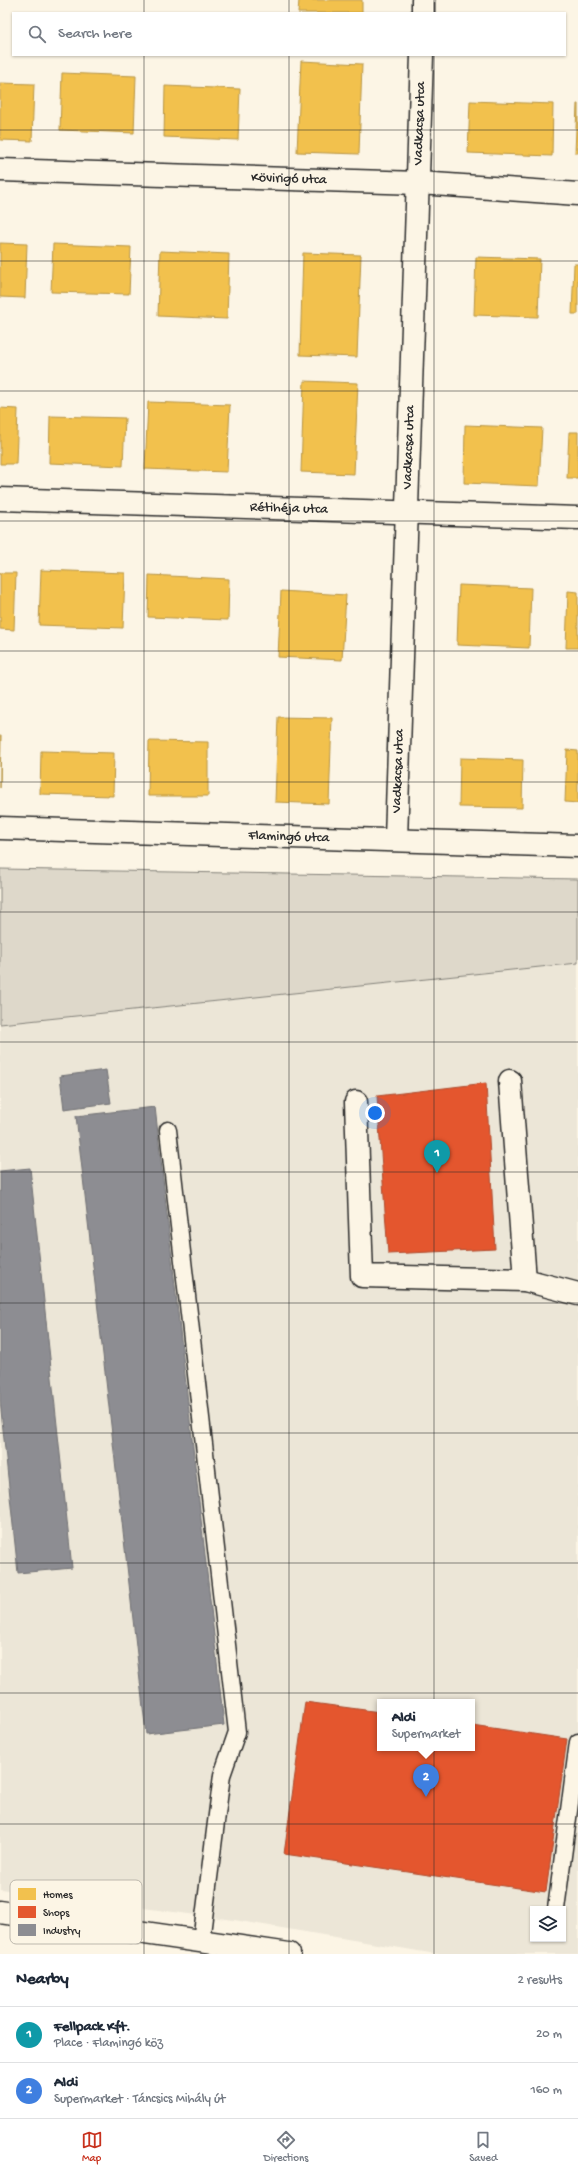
<!DOCTYPE html>
<meta charset="utf-8">
<style>
body{margin:0;font-family:"Gochi Hand",sans-serif;background:#f6f6f7;color:#1f2937}
.controls{position:absolute;right:12px;bottom:12px;display:grid;overflow:hidden;border-radius:0px;box-shadow:0 1px 3px #0004}
.controls button{width:36px;height:36px;display:grid;place-items:center;padding:0;border:0;border-bottom:1px solid #e0e1e3;background:#fff;color:#1f2937;font:20px sans-serif}
.you{position:absolute;left:375px;top:1113px;width:14px;height:14px;margin:-10px;border:3px solid #fff;border-radius:50%;background:#1a73e8;box-shadow:0 0 0 6px #1a73e833}
.badge{display:grid;place-items:center;width:26px;height:26px;border-radius:50%;background:#c8321e;color:#fff;font-size:13px;font-weight:700}
.pin{position:absolute;translate:-50% -33px;filter:drop-shadow(0 1px 2px #0008)}
.pin::after{content:'';position:absolute;top:21px;width:14px;height:12px;background:inherit;clip-path:polygon(0 0,100% 0,50% 100%)}
.popup{position:absolute;left:377px;top:1699px;width:98px;height:52px;box-sizing:border-box;display:grid;place-content:center;border-radius:0px;background:#fff;filter:drop-shadow(0 1px 3px #0005);font-size:13px;white-space:nowrap;color:#747a83}
.popup b{font-size:15px;color:#1f2937}
.popup::after{content:'';position:absolute;left:50%;top:100%;margin-left:-8px;border:8px solid transparent;border-top-color:#fff}
.list{margin:0;padding:0;list-style:none}
h2{display:flex;justify-content:space-between;align-items:center;height:52px;margin:0;padding:0 16px;font-size:17px}
h2 small{font-size:13px;font-weight:400;color:#747a83}
.list li{display:grid;grid-template-columns:26px 1fr auto;gap:12px;align-items:center;box-sizing:border-box;height:56px;padding:0 16px;border-top:1px solid #e0e1e3}
.list b{display:block;font-size:15px;white-space:nowrap}
.list p{margin:0;font-size:13px;white-space:nowrap;color:#747a83}
.list em{font-size:13px;font-style:normal;color:#747a83}
.icon{flex:none;width:22px;height:22px;fill:none;stroke:currentColor;stroke-width:2;stroke-linecap:round;stroke-linejoin:round}
.map{position:relative;flex:none;width:578px;height:1954px;overflow:hidden}
.search{position:absolute;background:#fff;box-shadow:0 1px 3px #0004;left:12px;right:12px;top:12px;height:44px;display:flex;align-items:center;gap:10px;box-sizing:border-box;padding:0 14px;border-radius:0px;color:#747a83;font-size:15px}
.sheet{height:164px;background:#fff}
nav{display:flex;justify-content:space-around;align-items:center;box-sizing:border-box;height:56px;border-top:1px solid #e0e1e3;background:#fff;font-size:11px;color:#747a83}
nav a{display:grid;justify-items:center;gap:2px}
nav .on{color:#c8321e}
.map>svg:first-child{display:block}
.built{fill:#ece6d7;fill-rule:evenodd}
.green{fill:#ded8ca;stroke:#84827a}
.homes{fill:#f2c14e;stroke:#b69444}
.shops{fill:#e4572e;stroke:#ac4a2d}
.industry{fill:#8d8d92;stroke:#707073}
.lines{fill:none;stroke-linecap:round;stroke-linejoin:round}
.lane-casing{stroke:#2b2b2b;stroke-width:19}
.street-casing{stroke:#2b2b2b;stroke-width:25}
.secondary-casing{stroke:#2b2b2b;stroke-width:25}
.lane{stroke:#fcf5e5;stroke-width:16}
.street{stroke:#fcf5e5;stroke-width:22}
.secondary{stroke:#fcf5e5;stroke-width:22}
.grid{fill:none;stroke:#2b2b2b;stroke-width:1;stroke-opacity:0.55}
.labels{text-anchor:middle;dominant-baseline:central;stroke-width:4;stroke-linejoin:round;paint-order:stroke}
.street-label{font-size:14px;fill:#2b2b2b;stroke:#fcf5e5}
.key{fill:#fcf5e5;stroke:#bdb8ad;stroke-width:1}
.key-label{font-size:11px;fill:#2b2b2b}
</style>
<div class="map">
<svg width="578" height="1954" viewBox="0 0 578 1954">
<rect width="100%" height="100%" fill="#fcf5e5"/>
<filter id="ink" filterUnits="userSpaceOnUse"><feTurbulence type="fractalNoise" baseFrequency=".025" numOctaves="2"/><feDisplacementMap in="SourceGraphic" scale="8" xChannelSelector="R" yChannelSelector="G"/><feConvolveMatrix kernelMatrix="1 2 1 2 8 2 1 2 1" color-interpolation-filters="sRGB"/></filter>
<g filter="url(#ink)">
<path class="built" d="M 578,963 L 578,1954 L 436,1954 L 234,1920 L 0,1889 L 0,1024 ZM 380,1702 L 472,1702 L 472,1748 L 380,1748 ZM 533,1909 L 563,1909 L 563,1939 L 533,1939 Z"/>
<path class="green" d="M 0,869 L 578,879 L 578,963 L 0,1024 Z"/>
<path class="homes" d="M 299,0 L 362,0 L 362,13 L 298,13 Z
M 301,61 L 362,64 L 359,154 L 297,152 Z
M 62,73 L 136,76 L 134,133 L 60,130 Z
M 0,83 L 34,84 L 32,141 L 0,140 Z
M 165,86 L 240,89 L 238,140 L 164,137 Z
M 470,101 L 553,104 L 552,156 L 468,153 Z
M 577,104 L 578,104 L 578,153 L 575,153 Z
M 0,243 L 27,244 L 25,298 L 0,297 Z
M 53,244 L 131,247 L 129,294 L 51,292 Z
M 160,251 L 229,254 L 227,319 L 158,316 Z
M 303,253 L 361,255 L 357,357 L 300,355 Z
M 476,257 L 540,259 L 538,317 L 474,315 Z
M 574,264 L 578,264 L 578,314 L 572,314 Z
M 304,381 L 358,383 L 354,474 L 301,472 Z
M 148,402 L 230,405 L 227,472 L 145,469 Z
M 0,408 L 18,409 L 16,464 L 0,464 Z
M 50,416 L 125,418 L 123,466 L 49,463 Z
M 465,425 L 542,428 L 539,486 L 464,483 Z
M 569,432 L 578,432 L 578,478 L 567,478 Z
M 41,570 L 125,573 L 123,628 L 39,625 Z
M 0,573 L 16,573 L 14,630 L 0,629 Z
M 149,575 L 229,579 L 228,620 L 148,617 Z
M 459,585 L 531,588 L 529,648 L 457,645 Z
M 281,591 L 346,595 L 342,660 L 278,657 Z
M 568,591 L 578,592 L 578,648 L 566,648 Z
M 278,717 L 332,718 L 329,804 L 275,802 Z
M 0,736 L 1,736 L 0,788 Z
M 149,741 L 208,742 L 208,796 L 148,796 Z
M 567,750 L 578,751 L 578,803 L 565,802 Z
M 41,751 L 114,753 L 113,796 L 40,794 Z
M 460,758 L 523,760 L 522,808 L 459,807 Z"/>
<path class="shops" d="M 486,1083 L 495,1249 L 388,1254 L 377,1096 Z
M 305,1702 L 380,1712 L 380,1748 L 472,1748 L 472,1725 L 567,1739 L 546,1892 L 284,1854 Z"/>
<path class="industry" d="M 106,1070 L 111,1103 L 64,1109 L 60,1076 Z
M 155,1107 L 224,1725 L 146,1734 L 76,1116 Z
M 30,1168 L 72,1568 L 18,1573 L 0,1401 L 0,1171 Z"/>
<g class="lines">
<g class="lane-casing">
<path id="lane" d="M 168,1130 L 237,1732 L 222,1775 L 201,1941
M 556,1909 L 578,1742"/>
</g>
<g class="street-casing">
<g id="street">
<path d="M 423,13 L 423,0"/>
<path id="s1" d="M 0,170 L 419,183 L 578,194"/>
<path id="s2" d="M 0,499 L 578,518"/>
<path id="s3" d="M 0,828 L 578,846"/>
<path id="s4" d="M 396,839 L 422,55"/>
<path d="M 510,1081 L 525,1280"/>
<path d="M 356,1102 L 362,1276 L 525,1280 L 578,1294"/>
</g>
</g>
<g class="secondary-casing">
<path id="secondary" d="M 0,1912 L 289,1954"/>
</g>
<use href="#lane" class="lane"/>
<use href="#street" class="street"/>
<use href="#secondary" class="secondary"/>
</g>
</g>
<path class="grid" d="M 144,0 L 144,13M 289,0 L 289,13M 434,0 L 434,13M 144,55 L 144,1954M 289,55 L 289,1954M 434,55 L 434,1954M 0,130 L 578,130M 0,261 L 578,261M 0,391 L 578,391M 0,521 L 578,521M 0,651 L 578,651M 0,782 L 578,782M 0,912 L 578,912M 0,1042 L 578,1042M 0,1172 L 578,1172M 0,1303 L 578,1303M 0,1433 L 578,1433M 0,1563 L 578,1563M 0,1693 L 578,1693M 0,1824 L 578,1824"/>
<g class="labels">
<g class="street-label">
<text stroke="none"><textPath href="#s4" startOffset="716">Vadkacsa utca</textPath></text>
<text stroke="none"><textPath href="#s1" startOffset="289">Kövirigó utca</textPath></text>
<text stroke="none"><textPath href="#s4" startOffset="392">Vadkacsa utca</textPath></text>
<text stroke="none"><textPath href="#s2" startOffset="289">Rétihéja utca</textPath></text>
<text stroke="none"><textPath href="#s4" startOffset="68">Vadkacsa utca</textPath></text>
<text stroke="none"><textPath href="#s3" startOffset="289">Flamingó utca</textPath></text>
</g>
</g>
<rect x="10" y="1880" width="132" height="64" rx="6" class="key"/>
<rect x="18" y="1888" width="18" height="12" fill="#f2c14e"/>
<rect x="18" y="1906" width="18" height="12" fill="#e4572e"/>
<rect x="18" y="1924" width="18" height="12" fill="#8d8d92"/>
<g class="key-label">
<text x="43" y="1898">Homes</text>
<text x="43" y="1916">Shops</text>
<text x="43" y="1934">Industry</text>
</g>
</svg>
<div class="controls">
<button><svg class="icon" aria-label="layers" viewBox="0 0 24 24"><path d="M12 4l9 5-9 5-9-5zM3 14l9 5 9-5"/></svg></button>
</div>
<div class="you"></div>
<div class="pin badge" style="left:437px;top:1173px;background:#0f9aa8">1</div>
<div class="pin badge" style="left:426px;top:1797px;background:#3f7fe0">2</div>
<div class="popup"><b>Aldi</b>Supermarket</div>
<div class="search"><svg class="icon" aria-label="search" viewBox="0 0 24 24"><circle cx="10" cy="10" r="6"/><path d="M15 15l6 6"/></svg>Search here</div>
</div>
<section class="sheet">
<h2>Nearby<small>2 results</small></h2>
<ul class="list">
<li><span class="badge" style="background:#0f9aa8">1</span><div><b>Fellpack Kft.</b><p>Place · Flamingó köz</p></div><em>20 m</em></li>
<li><span class="badge" style="background:#3f7fe0">2</span><div><b>Aldi</b><p>Supermarket · Táncsics Mihály út</p></div><em>160 m</em></li>
</ul>
</section>
<nav>
<a class="on"><svg class="icon" aria-label="map" viewBox="0 0 24 24"><path d="M3 6l6-2 6 2 6-2v14l-6 2-6-2-6 2zM9 4v14M15 6v14"/></svg>Map</a>
<a><svg class="icon" aria-label="directions" viewBox="0 0 24 24"><path d="M12 3l9 9-9 9-9-9zM9 14v-3h6M13 9l2 2-2 2"/></svg>Directions</a>
<a><svg class="icon" aria-label="saved" viewBox="0 0 24 24"><path d="M7 4h10v16l-5-4-5 4z"/></svg>Saved</a>
</nav>
